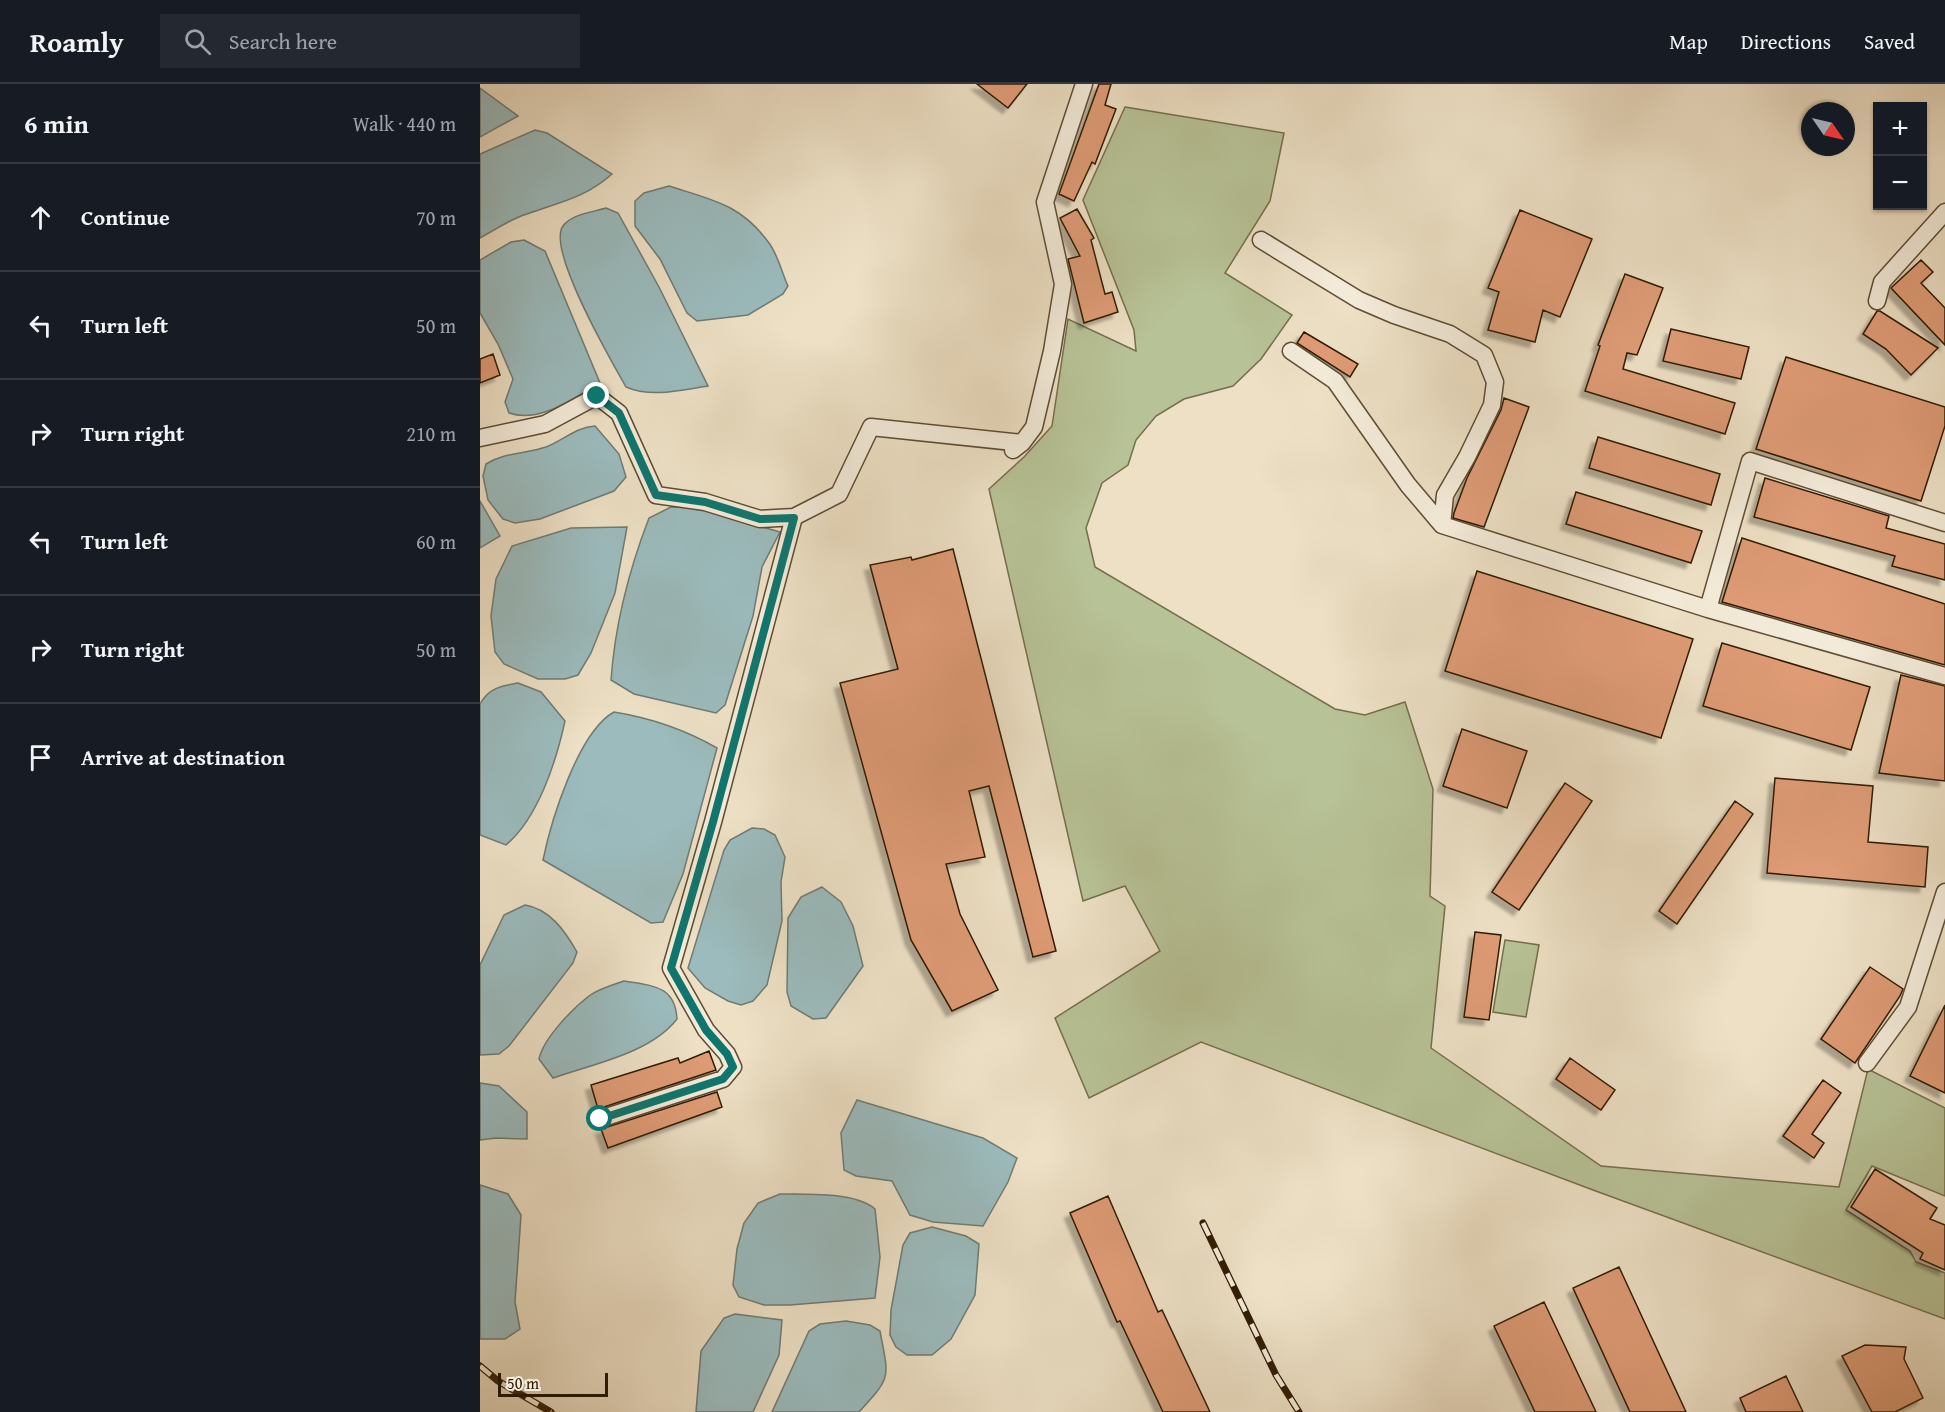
<!DOCTYPE html>
<meta charset="utf-8">
<style>
body{margin:0;font-family:"Gentium Book Plus",serif;background:#242831;color:#f1f3f6}
.controls{position:absolute;right:18px;top:18px;display:grid;overflow:hidden;border-radius:0px;box-shadow:0 2px 4px #0004}
.controls button{width:54px;height:54px;display:grid;place-items:center;padding:0;border:0;border-bottom:2px solid #363941;background:#171b24;color:#f1f3f6;font:30px sans-serif}
.compass{position:absolute;left:1321px;top:18px;width:54px;height:54px;border-radius:50%;background:#171b24;box-shadow:0 2px 4px #0004;rotate:124deg}
.scale{position:absolute;left:18px;bottom:15px;width:110px;box-sizing:border-box;padding-left:6px;border:3px solid #301b03;border-top:0;font-size:16px;line-height:21px;white-space:nowrap;color:#301b03;-webkit-text-stroke:4px #f3ebd9;paint-order:stroke}
.stop{position:absolute;width:18px;height:18px;margin:-14px;border:4px solid #0f766e;border-radius:50%;background:#fff}
.stop.end{background:#0f766e;border-color:#fff;box-shadow:0 2px 6px #0008}
.list{margin:0;padding:0;list-style:none}
h2{display:flex;justify-content:space-between;align-items:center;height:78px;margin:0;padding:0 24px;font-size:26px}
h2 small{font-size:20px;font-weight:400;color:#9ea1a6}
.list li{display:grid;grid-template-columns:39px 1fr auto;gap:18px;align-items:center;box-sizing:border-box;height:108px;padding:0 24px;border-top:2px solid #363941}
.list b{display:block;font-size:22px;white-space:nowrap}
.list em{font-size:20px;font-style:normal;color:#9ea1a6}
.icon{flex:none;width:33px;height:33px;fill:none;stroke:currentColor;stroke-width:2;stroke-linecap:round;stroke-linejoin:round}
.map{position:relative;flex:none;width:1465px;height:1328px;overflow:hidden}
header{display:flex;align-items:center;gap:36px;box-sizing:border-box;height:84px;padding:0 30px;background:#171b24;border-bottom:2px solid #363941}
header strong{font-size:28px}
nav{display:flex;gap:33px;margin-inline-start:auto;font-size:21px}
.search{width:420px;height:54px;background:#242831;display:flex;align-items:center;gap:15px;box-sizing:border-box;padding:0 21px;border-radius:0px;color:#9ea1a6;font-size:22px}
main{display:flex}
aside{flex:1;background:#171b24}
.map>svg:first-child{display:block}
.green{fill:#b7c296;stroke:#746e4c;stroke-width:1.5}
.water{fill:#9bbbbd;stroke:#707b73;stroke-width:1.5}
.building{fill:#de9b74;stroke:#301b03;stroke-width:1.5;filter:url(#shadow)}
.lines{fill:none;stroke-linecap:round;stroke-linejoin:round}
.minor-casing{stroke:#5f4c34;stroke-width:19}
.minor{stroke:#f3ebd9;stroke-width:16}
.rail-casing{stroke:#301b03;stroke-width:7}
.rail{stroke:#f3ebd9;stroke-width:4.5;stroke-dasharray:14;stroke-linecap:butt}
.route{stroke:#0f766e;stroke-width:8}
</style>
<header>
<strong>Roamly</strong>
<div class="search"><svg class="icon" aria-label="search" viewBox="0 0 24 24"><circle cx="10" cy="10" r="6"/><path d="M15 15l6 6"/></svg>Search here</div>
<nav><a>Map</a><a>Directions</a><a>Saved</a></nav>
</header>
<main>
<aside>
<h2>6 min<small>Walk · 440 m</small></h2>
<ul class="list">
<li><svg class="icon" aria-label="ahead" viewBox="0 0 24 24"><path d="M12 20V5M6 11l6-6 6 6"/></svg><div><b>Continue</b></div><em>70 m</em></li>
<li><svg class="icon" aria-label="left" viewBox="0 0 24 24"><path d="M17 20v-9H6M10 6l-5 5 5 5"/></svg><div><b>Turn left</b></div><em>50 m</em></li>
<li><svg class="icon" aria-label="right" viewBox="0 0 24 24"><path d="M7 20v-9h11M14 6l5 5-5 5"/></svg><div><b>Turn right</b></div><em>210 m</em></li>
<li><svg class="icon" aria-label="left" viewBox="0 0 24 24"><path d="M17 20v-9H6M10 6l-5 5 5 5"/></svg><div><b>Turn left</b></div><em>60 m</em></li>
<li><svg class="icon" aria-label="right" viewBox="0 0 24 24"><path d="M7 20v-9h11M14 6l5 5-5 5"/></svg><div><b>Turn right</b></div><em>50 m</em></li>
<li><svg class="icon" aria-label="arrive" viewBox="0 0 24 24"><path d="M6 21V4h12l-3 4 3 4H6"/></svg><div><b>Arrive at destination</b></div></li>
</ul>
</aside>
<div class="map">
<svg width="1465" height="1328" viewBox="0 0 1465 1328">
<defs>
<filter id="shadow"><feDropShadow dx="-5.5" dy="5.5" stdDeviation="1.5" flood-color="#0004"/></filter>
</defs>
<rect width="100%" height="100%" fill="#ede0c5"/>
<filter id="stains"><feTurbulence type="fractalNoise" baseFrequency=".00333" numOctaves="4"/><feColorMatrix values="0 0 0 0 .2 0 0 0 0 .09 0 0 0 0 .02 0 0 0 .5 -.17"/></filter>
<radialGradient id="worn" r=".72"><stop offset=".6" stop-color="#630" stop-opacity="0"/><stop offset="1" stop-color="#630" stop-opacity=".3"/></radialGradient>
<path class="green" d="M 645,23 L 804,49 L 790,117 L 745,189 L 812,231 L 781,275 L 753,302 L 704,315 L 676,332 L 656,356 L 648,381 L 622,399 L 606,444 L 615,483 L 855,625 L 885,631 L 925,618 L 953,705 L 950,812 L 965,822 L 951,964 L 1121,1082 L 1359,1103 L 1388,985 L 1465,1024 L 1465,1112 L 1392,1082 L 1366,1126 L 1430,1167 L 1436,1178 L 1465,1189 L 1465,1235 L 1113,1106 L 721,958 L 609,1014 L 575,934 L 680,867 L 645,802 L 603,817 L 509,405 L 544,373 L 572,342 L 588,235 L 656,267 L 654,246 L 603,116 Z
M 1025,856 L 1059,861 L 1046,933 L 1013,928 Z"/>
<path class="water" d="M 0,4 L 38,32 L 0,53 Z
M 55,46 L 67,49 L 132,90 C 105,114 80,118 47,130 C 30,135 15,146 0,154 L 0,70 Z
M 189,102 C 232,116 261,120 289,159 C 298,171 302,189 308,202 L 303,210 L 268,231 L 217,237 L 207,229 L 180,175 L 155,142 L 155,117 L 164,109 Z
M 126,124 L 138,129 L 179,203 L 228,302 C 201,306 171,314 146,303 C 132,278 66,165 83,142 C 92,130 113,128 126,124 Z
M 44,156 L 65,167 L 120,299 C 94,313 60,340 29,329 L 25,318 L 33,295 L 18,260 L 0,229 L 0,176 L 31,158 Z
M 115,342 L 139,370 L 146,393 L 134,407 L 60,435 L 35,439 L 23,435 L 8,416 L 3,392 L 6,380 C 25,368 46,370 66,363 C 84,356 96,343 115,342 Z
M 0,417 L 20,452 L 0,464 Z
M 191,423 L 216,424 L 300,448 L 282,483 L 273,532 L 245,621 L 236,629 L 154,610 L 131,596 C 135,540 149,486 169,434 Z
M 147,443 L 135,509 L 111,569 L 98,591 L 85,595 L 58,595 L 24,580 L 15,568 L 11,532 L 16,495 L 32,462 L 91,444 Z
M 38,599 L 61,608 L 85,637 C 76,678 58,734 26,761 L 0,751 L 0,620 C 9,604 21,602 38,599 Z
M 134,628 C 171,634 204,645 237,664 L 203,790 L 183,838 L 171,839 L 63,776 C 71,737 98,648 134,628 Z
M 272,744 L 284,745 L 295,751 L 305,773 L 301,798 L 302,837 L 287,901 L 273,917 L 261,921 L 248,917 L 225,904 L 208,884 L 244,766 L 250,756 Z
M 342,803 L 361,818 L 373,842 L 383,882 L 346,934 L 333,935 L 311,922 L 307,908 L 308,834 L 321,813 Z
M 45,821 C 70,825 85,847 97,868 L 93,879 L 29,962 L 19,970 L 0,971 L 0,881 L 24,831 Z
M 144,897 C 172,902 195,901 197,935 C 171,969 113,980 73,994 L 59,975 C 63,955 92,925 109,912 C 118,905 133,901 144,897 Z
M 0,999 L 19,1002 L 47,1028 L 47,1055 L 16,1054 L 0,1056 Z
M 377,1016 L 503,1054 L 537,1074 L 528,1098 L 503,1142 L 453,1138 L 430,1131 L 412,1097 L 376,1092 L 364,1086 L 361,1049 Z
M 0,1101 L 28,1110 L 41,1131 L 35,1218 L 40,1245 L 25,1255 L 0,1255 Z
M 300,1110 C 326,1110 375,1108 395,1125 L 400,1173 L 395,1214 L 310,1221 L 284,1221 L 259,1213 L 253,1201 L 257,1165 L 264,1139 L 278,1119 Z
M 452,1143 L 486,1152 L 499,1160 L 495,1211 L 471,1255 L 452,1271 L 427,1271 L 416,1263 L 410,1251 L 411,1226 L 423,1161 L 430,1149 Z
M 255,1230 L 302,1236 L 299,1271 L 273,1328 L 216,1328 L 221,1267 L 244,1234 Z
M 366,1237 L 390,1241 L 400,1247 C 409,1295 412,1292 379,1328 L 292,1328 L 329,1247 L 340,1240 Z"/>
<path class="building" d="M 497,0 L 547,0 L 528,24 Z
M 619,0 L 631,0 L 625,21 L 636,25 L 615,80 L 612,78 L 594,117 L 579,110 Z
M 597,125 L 614,154 L 611,156 L 625,210 L 632,208 L 638,228 L 604,239 L 588,175 L 600,172 L 580,134 Z
M 1040,126 L 1112,155 L 1080,233 L 1063,226 L 1055,258 L 1008,246 L 1019,208 L 1008,204 Z
M 1441,176 L 1453,188 L 1441,199 L 1465,224 L 1465,261 L 1411,204 Z
M 1145,190 L 1183,204 L 1157,271 L 1147,269 L 1143,285 L 1255,319 L 1245,350 L 1105,307 L 1120,262 L 1118,261 Z
M 1397,227 L 1400,227 L 1458,264 L 1431,291 L 1406,265 L 1383,250 Z
M 1191,245 L 1269,263 L 1261,295 L 1183,277 Z
M 824,248 L 878,280 L 870,293 L 817,259 Z
M 13,270 L 20,291 L 0,299 L 0,275 Z
M 1306,273 L 1465,323 L 1465,342 L 1441,417 L 1276,365 Z
M 1024,314 L 1049,323 L 1004,443 L 973,434 L 974,429 L 987,394 L 1021,326 Z
M 1118,353 L 1240,390 L 1231,421 L 1109,384 Z
M 1285,394 L 1409,432 L 1406,444 L 1465,460 L 1465,496 L 1412,482 L 1415,472 L 1274,433 Z
M 1096,408 L 1222,447 L 1211,479 L 1086,440 Z
M 1262,454 L 1465,520 L 1465,581 L 1242,518 Z
M 473,465 L 576,867 L 553,873 L 509,702 L 489,707 L 505,773 L 466,780 L 480,830 L 518,906 L 472,927 L 431,856 L 360,599 L 418,585 L 390,481 L 431,473 L 432,476 Z
M 997,487 L 1213,555 L 1181,654 L 965,587 Z
M 1242,559 L 1390,603 L 1371,666 L 1223,622 Z
M 1421,591 L 1465,602 L 1465,697 L 1399,689 Z
M 982,645 L 1047,667 L 1027,724 L 963,702 Z
M 1295,694 L 1393,702 L 1388,758 L 1448,763 L 1445,803 L 1287,789 Z
M 1085,699 L 1112,717 L 1039,826 L 1012,808 Z
M 1255,717 L 1273,730 L 1197,840 L 1179,827 Z
M 995,848 L 1021,851 L 1009,936 L 984,933 Z
M 1390,883 L 1423,905 L 1420,912 L 1375,979 L 1341,955 Z
M 1465,921 L 1465,1009 L 1430,992 Z
M 229,967 L 236,986 L 118,1025 L 111,1001 L 198,974 L 200,979 Z
M 1090,974 L 1135,1006 L 1121,1026 L 1076,995 Z
M 1343,996 L 1361,1009 L 1332,1050 L 1344,1059 L 1334,1074 L 1303,1052 Z
M 237,1008 L 242,1023 L 128,1064 L 121,1045 Z
M 1395,1085 L 1457,1124 L 1450,1135 L 1465,1141 L 1465,1186 L 1440,1175 L 1443,1169 L 1371,1123 Z
M 628,1112 L 678,1228 L 682,1226 L 730,1328 L 683,1328 L 640,1237 L 637,1238 L 590,1129 Z
M 1139,1183 L 1206,1328 L 1150,1328 L 1093,1204 Z
M 1064,1218 L 1116,1328 L 1055,1328 L 1014,1242 Z
M 1385,1261 L 1426,1263 L 1424,1275 L 1443,1314 L 1415,1328 L 1392,1328 L 1362,1272 Z
M 1306,1292 L 1323,1328 L 1266,1328 L 1260,1314 Z"/>
<g class="lines">
<g class="minor-casing">
<path id="minor" d="M 781,156 L 879,216 L 914,231 L 970,250 L 1004,271 L 1015,298 L 1012,321 L 987,373 L 965,411 L 962,441
M 1397,217 L 1402,198 L 1465,128
M 811,267 L 855,297 L 928,401 L 962,441 L 1228,525
M 0,354 L 65,340 L 117,312 L 139,329 L 176,411 L 225,418 L 280,435 L 314,433
M 533,366 L 542,359 L 554,343 L 572,267 L 583,200 L 565,118 L 604,0
M 1465,439 L 1270,377 L 1228,525 L 1465,592
M 1387,979 L 1428,923 L 1465,808
M 120,1035 L 243,995 L 253,983 L 247,970 L 226,946 L 191,884 L 233,738 L 314,433 L 359,410 L 391,343 L 542,359"/>
</g>
<use href="#minor" class="minor"/>
<g class="rail-casing">
<path id="rail" d="M 723,1139 L 796,1291 L 819,1328
M 0,1282 L 18,1297 L 71,1328"/>
</g>
<use href="#rail" class="rail"/>
</g>
<g class="lines">
<path class="route" d="M 117,312 L 139,329 L 176,411 L 225,418 L 280,435 L 314,434 L 233,738 L 191,884 L 226,946 L 247,970 L 253,983 L 243,995 L 120,1035"/>
</g>
<rect width="100%" height="100%" filter="url(#stains)"/>
<rect width="100%" height="100%" fill="url(#worn)"/>
</svg>
<div class="controls">
<button>+</button>
<button>−</button>
</div>
<svg class="compass" viewBox="-18 -18 36 36"><path d="M0-13l5 13h-10z" fill="#e53935"/><path d="M0 13l5-13h-10z" fill="#9ea1a6"/></svg>
<div class="scale">50 m</div>
<div class="stop" style="left:120px;top:1035px"></div>
<div class="stop end" style="left:117px;top:312px"></div>
</div>
</main>
